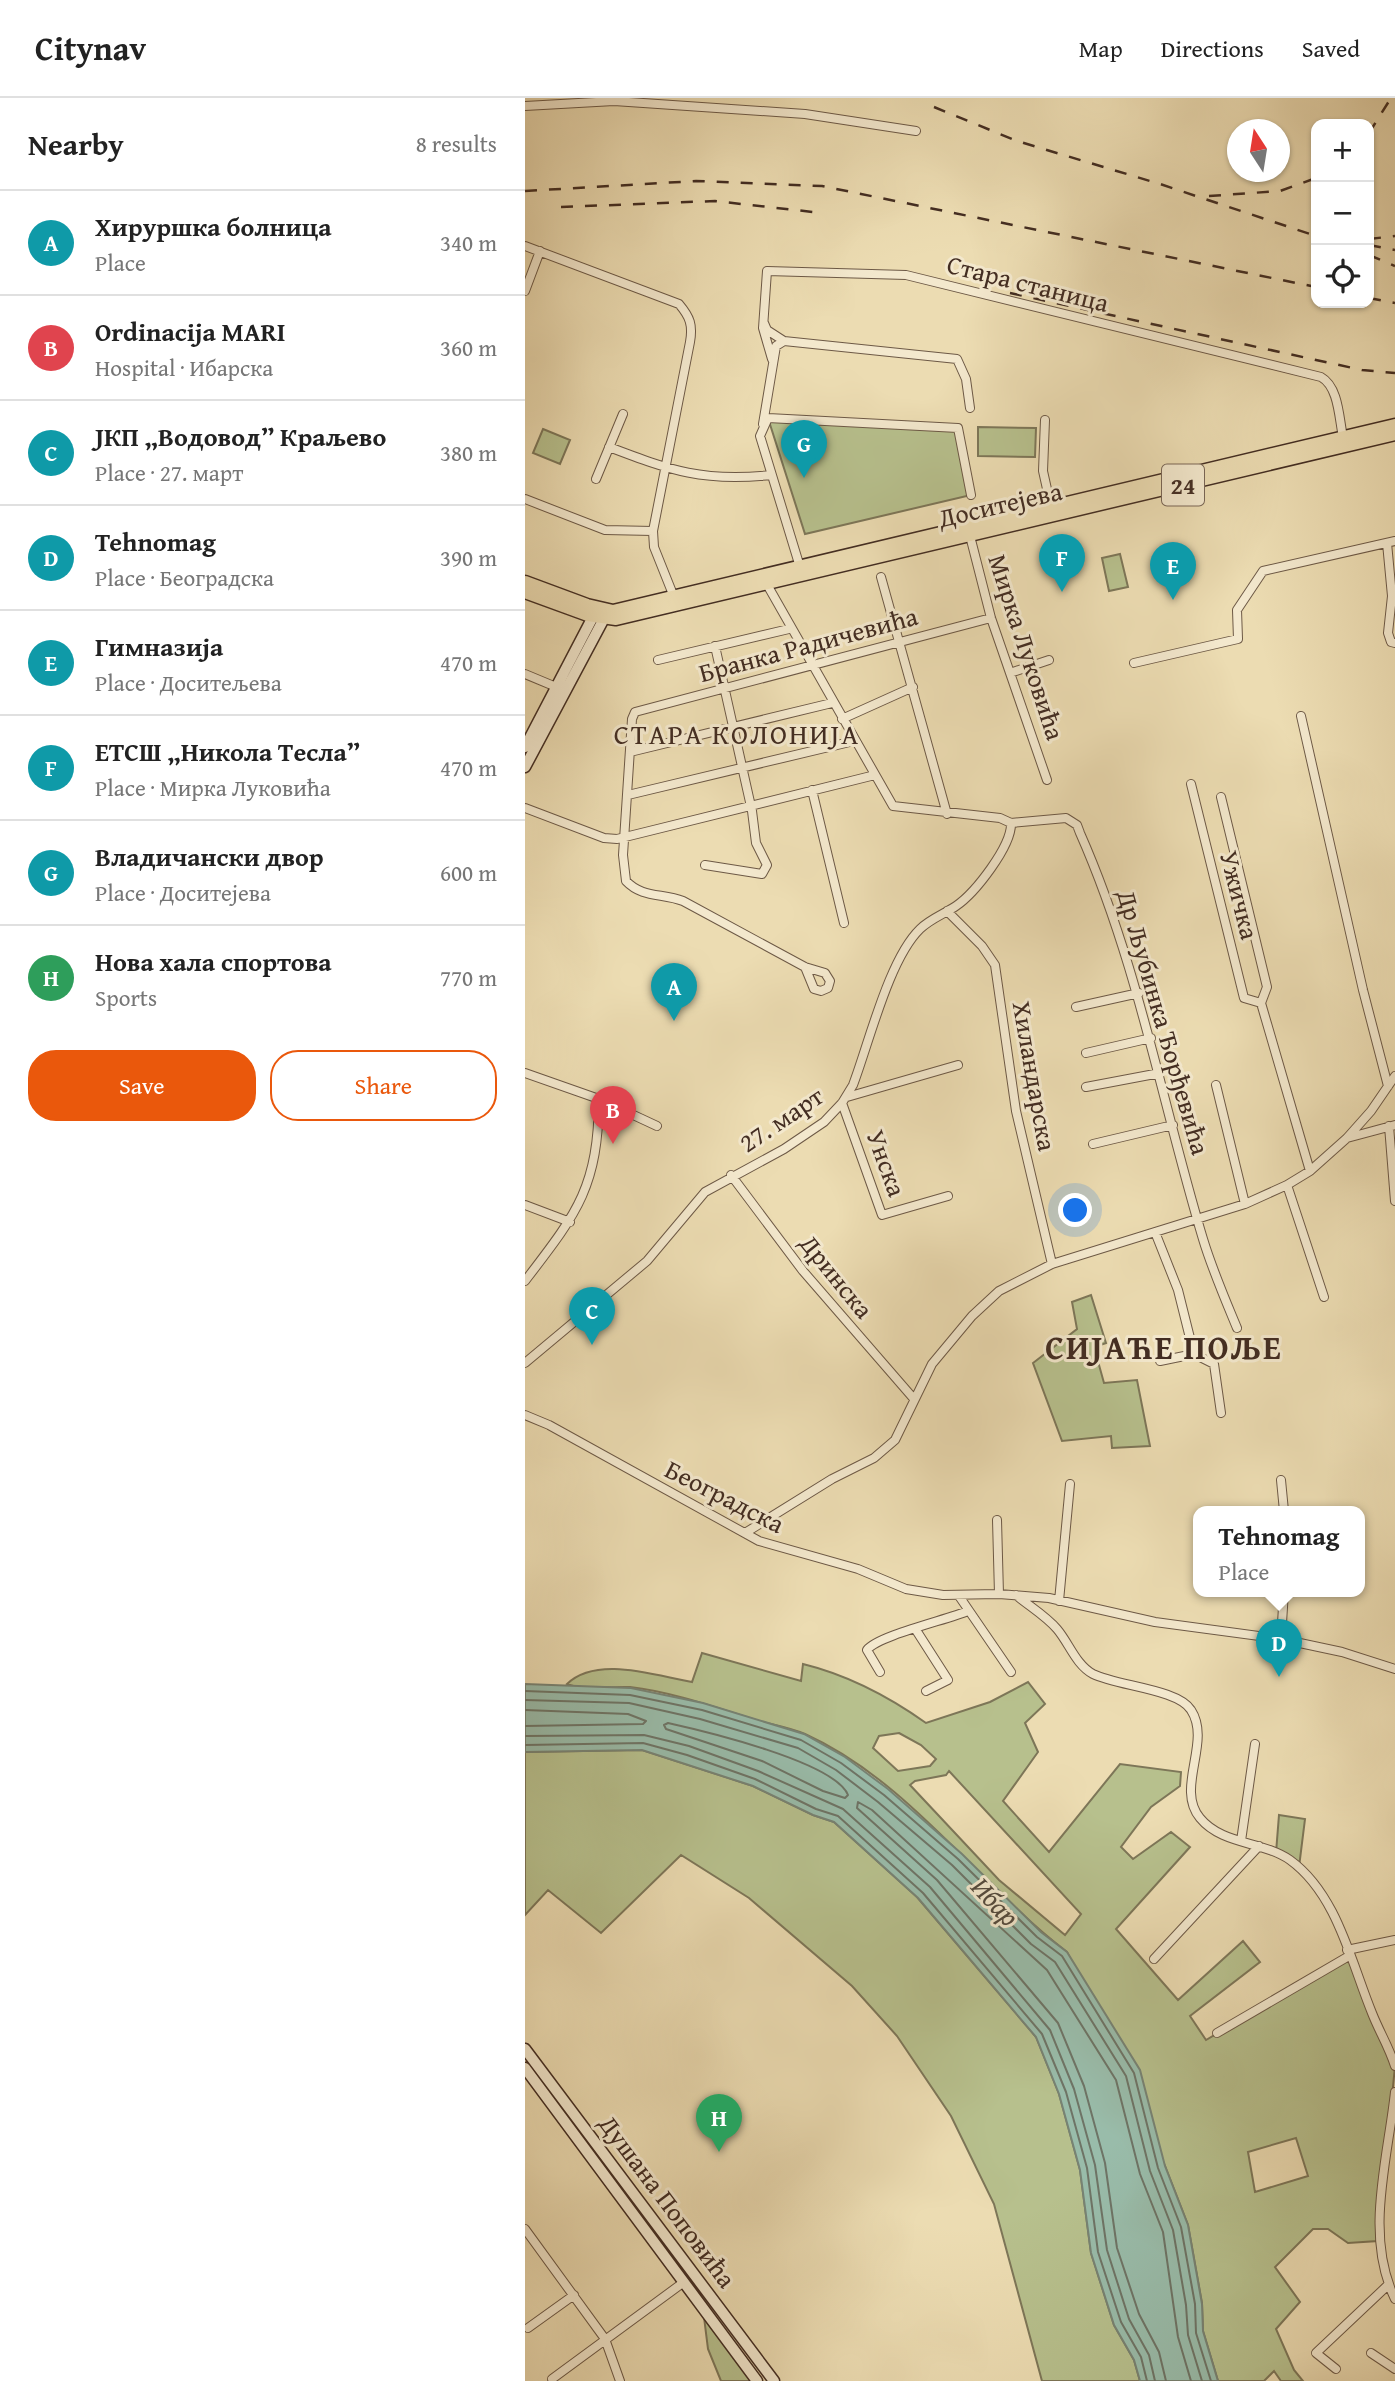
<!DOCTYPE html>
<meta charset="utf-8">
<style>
body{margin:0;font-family:"Gentium Book Plus",serif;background:#f2f2f2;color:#222}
.controls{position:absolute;right:21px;top:21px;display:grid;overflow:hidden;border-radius:14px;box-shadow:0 2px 5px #0004}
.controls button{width:63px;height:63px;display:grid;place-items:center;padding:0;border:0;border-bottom:2px solid #e0e0e0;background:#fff;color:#222;font:35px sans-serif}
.compass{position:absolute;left:702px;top:21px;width:63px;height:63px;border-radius:50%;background:#fff;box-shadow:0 2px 5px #0004;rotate:348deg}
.you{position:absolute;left:551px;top:1113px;width:24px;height:24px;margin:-18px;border:5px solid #fff;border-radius:50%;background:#1a73e8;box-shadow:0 0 0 10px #1a73e833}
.badge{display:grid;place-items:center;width:46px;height:46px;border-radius:50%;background:#ea580c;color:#fff;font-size:23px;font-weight:700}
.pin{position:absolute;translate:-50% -58px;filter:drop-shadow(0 2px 4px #0008)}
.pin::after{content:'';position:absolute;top:37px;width:24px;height:21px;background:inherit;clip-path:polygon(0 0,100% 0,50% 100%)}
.popup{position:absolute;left:668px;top:1408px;width:172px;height:91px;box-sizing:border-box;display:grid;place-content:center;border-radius:14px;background:#fff;filter:drop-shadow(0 2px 5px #0005);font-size:23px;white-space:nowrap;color:#767676}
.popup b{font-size:26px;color:#222}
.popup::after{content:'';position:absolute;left:50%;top:100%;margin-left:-14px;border:14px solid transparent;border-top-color:#fff}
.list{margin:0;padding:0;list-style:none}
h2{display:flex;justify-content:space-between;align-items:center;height:91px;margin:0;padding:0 28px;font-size:30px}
h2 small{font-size:23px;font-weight:400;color:#767676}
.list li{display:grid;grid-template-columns:46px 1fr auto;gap:21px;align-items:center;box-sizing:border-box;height:105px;padding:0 28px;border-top:2px solid #e0e0e0}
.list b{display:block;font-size:26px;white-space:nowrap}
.list p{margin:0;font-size:23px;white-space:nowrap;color:#767676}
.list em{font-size:23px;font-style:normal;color:#767676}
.actions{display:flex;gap:14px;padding:21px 28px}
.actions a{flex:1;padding:16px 0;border:2px solid #ea580c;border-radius:28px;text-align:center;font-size:24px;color:#ea580c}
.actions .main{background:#ea580c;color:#fff}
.icon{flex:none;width:38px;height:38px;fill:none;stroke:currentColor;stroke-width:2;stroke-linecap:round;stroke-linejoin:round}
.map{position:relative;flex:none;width:870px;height:2283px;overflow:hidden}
header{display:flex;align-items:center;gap:42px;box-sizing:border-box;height:98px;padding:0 35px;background:#fff;border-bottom:2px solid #e0e0e0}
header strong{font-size:33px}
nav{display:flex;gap:38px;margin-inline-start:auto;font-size:24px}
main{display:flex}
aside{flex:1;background:#fff}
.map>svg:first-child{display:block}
.green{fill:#b7c08d;stroke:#7d7658;stroke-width:2;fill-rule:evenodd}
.water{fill:#99bcaa;stroke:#778374;stroke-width:2}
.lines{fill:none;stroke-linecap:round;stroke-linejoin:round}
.shore{stroke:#6e7466;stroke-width:2}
.street-casing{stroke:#6d5946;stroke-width:10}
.secondary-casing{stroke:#432d22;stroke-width:13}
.primary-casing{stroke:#432d22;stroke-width:15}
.street{stroke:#f3e8cd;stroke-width:8}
.secondary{stroke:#f3e8cd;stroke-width:10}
.primary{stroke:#ecdcb2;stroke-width:12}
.rail{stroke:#432d22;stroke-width:2.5;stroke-dasharray:12 12;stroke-linecap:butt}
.labels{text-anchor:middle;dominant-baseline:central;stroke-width:6;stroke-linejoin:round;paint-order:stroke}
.shield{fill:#f3e8cd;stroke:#786555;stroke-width:2}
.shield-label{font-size:24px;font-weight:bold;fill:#432d22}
.street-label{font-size:26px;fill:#432d22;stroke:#f3e8cd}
.neighbourhood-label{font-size:28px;letter-spacing:2px;fill:#432d22;stroke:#f3e8cd}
.water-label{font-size:28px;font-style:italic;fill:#544a3d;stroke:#f3e8cd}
.district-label{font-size:33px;font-weight:bold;letter-spacing:2px;fill:#432d22;stroke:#f3e8cd}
</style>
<header>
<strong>Citynav</strong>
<nav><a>Map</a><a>Directions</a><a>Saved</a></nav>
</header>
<main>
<aside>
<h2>Nearby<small>8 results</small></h2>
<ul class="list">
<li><span class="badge" style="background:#0f9aa8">A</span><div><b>Хируршка болница</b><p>Place</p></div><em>340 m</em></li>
<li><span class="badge" style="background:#e0444e">B</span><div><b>Ordinacija MARI</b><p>Hospital · Ибарска</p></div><em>360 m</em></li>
<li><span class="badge" style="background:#0f9aa8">C</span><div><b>ЈКП „Водовод” Краљево</b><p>Place · 27. март</p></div><em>380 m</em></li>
<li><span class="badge" style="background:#0f9aa8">D</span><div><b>Tehnomag</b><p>Place · Београдска</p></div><em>390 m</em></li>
<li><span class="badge" style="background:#0f9aa8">E</span><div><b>Гимназија</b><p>Place · Доситељева</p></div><em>470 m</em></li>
<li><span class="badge" style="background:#0f9aa8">F</span><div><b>ЕТСШ „Никола Тесла”</b><p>Place · Мирка Луковића</p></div><em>470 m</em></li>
<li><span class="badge" style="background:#0f9aa8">G</span><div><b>Владичански двор</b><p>Place · Доситејева</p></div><em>600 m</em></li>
<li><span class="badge" style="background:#2e9e5b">H</span><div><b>Нова хала спортова</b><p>Sports</p></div><em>770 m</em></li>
</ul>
<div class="actions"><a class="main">Save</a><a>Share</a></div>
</aside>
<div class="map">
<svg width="870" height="2283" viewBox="0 0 870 2283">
<rect width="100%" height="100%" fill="#ecdcb2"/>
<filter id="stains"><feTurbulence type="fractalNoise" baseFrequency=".00286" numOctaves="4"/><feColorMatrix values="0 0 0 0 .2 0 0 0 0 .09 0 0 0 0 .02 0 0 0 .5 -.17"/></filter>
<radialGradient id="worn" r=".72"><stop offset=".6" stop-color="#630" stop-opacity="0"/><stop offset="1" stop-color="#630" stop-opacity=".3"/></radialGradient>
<path class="green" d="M 243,320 L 433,330 L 446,397 L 280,436 Z
M 453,329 L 511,330 L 510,359 L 453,358 Z
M 18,331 L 45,342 L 35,366 L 8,355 Z
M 595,456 L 603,489 L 584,493 L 577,460 Z
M 566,1197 L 581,1245 L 569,1249 L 579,1285 L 612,1282 L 625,1348 L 587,1350 L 586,1338 L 537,1343 L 508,1265 L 552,1231 L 547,1204 Z
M 177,1555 L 276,1583 L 278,1566 C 323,1577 363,1598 401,1625 L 465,1604 L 503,1584 L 520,1606 L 500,1625 L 513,1654 L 478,1703 L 524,1754 L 595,1666 L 656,1674 L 655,1688 L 626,1709 L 596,1749 L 608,1761 L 646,1734 L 665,1749 L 591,1831 L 653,1902 L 718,1843 L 735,1864 L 665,1918 L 681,1942 L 824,1858 L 870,1968 L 853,2143 L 823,2145 L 803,2131 L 788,2131 L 750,2169 L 775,2204 L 751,2231 L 769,2272 L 778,2283 L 756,2283 L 749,2273 L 739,2283 L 693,2283 L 678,2233 L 677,2205 L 663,2127 L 640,2068 L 542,1854 C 453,1786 384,1683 280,1636 C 266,1630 249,1627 234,1623 C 192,1610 148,1594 105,1589 C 85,1588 58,1593 42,1586 C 72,1557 131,1578 167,1584 ZM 374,1635 L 396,1647 L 411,1661 L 405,1668 L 373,1673 L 348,1650 L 354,1638 ZM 424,1673 L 556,1816 L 540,1837 L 474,1782 L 385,1687 L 390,1683 L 421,1677 ZM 771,2040 L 783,2078 L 730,2094 L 723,2054 Z
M 117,1652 L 228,1688 L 288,1717 L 309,1724 L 392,1799 L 511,1939 L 534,1996 L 555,2072 L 566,2155 L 589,2227 L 609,2262 L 615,2283 L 517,2283 L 469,2106 L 426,2018 L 372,1938 L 327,1888 L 224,1800 L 156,1757 L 76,1835 L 23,1792 L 0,1817 L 0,1654 Z
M 754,1717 L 780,1721 L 774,1769 L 751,1755 Z
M 178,2211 L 232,2283 L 196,2283 L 183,2251 Z"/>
<path class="water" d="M 0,1586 L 106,1590 L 178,1605 L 279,1636 L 320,1659 L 363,1691 L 437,1756 L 516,1834 L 542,1854 L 615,1972 L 640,2068 L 663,2127 L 677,2206 L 678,2233 L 693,2283 L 615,2283 L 609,2262 L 589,2227 L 566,2155 L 555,2072 L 534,1996 L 511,1939 L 393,1800 L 309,1724 L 288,1717 L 228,1688 L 117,1652 L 0,1654 Z"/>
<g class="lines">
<path class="shore" d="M 0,1593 L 105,1597 L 177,1612 L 276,1642 L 316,1665 L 359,1697 L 433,1761 L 512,1839 L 537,1858 L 609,1975 L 633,2070 L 656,2129 L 670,2206 L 671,2235 L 686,2283
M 0,1602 L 104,1605 L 175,1621 L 273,1650 L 311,1672 L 353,1704 L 427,1767 L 506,1846 L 530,1864 L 601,1978 L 625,2073 L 648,2132 L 661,2207 L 663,2237 L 677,2283
M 0,1612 L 103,1616 L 121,1623 L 118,1626 L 0,1628
M 143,1625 C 179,1633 310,1664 323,1697 L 320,1700 L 298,1693 L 237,1663 L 141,1631 L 139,1627 Z
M 0,1638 L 119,1637 L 164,1648 L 233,1673 L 318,1711 L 405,1789 L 525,1932 L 549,1991 L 570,2067 L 582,2152 L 604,2221 L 624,2257 L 630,2283
M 0,1647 L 118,1645 L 162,1657 L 230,1681 L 291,1711 L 313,1718 L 398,1795 L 517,1936 L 541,1994 L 562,2070 L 573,2154 L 596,2224 L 616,2259 L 622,2283
M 641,2283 L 634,2254 L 614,2216 L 592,2150 L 580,2065 L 559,1988 L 533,1925 L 412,1782 L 332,1710 L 333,1704 L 347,1712 L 522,1872 L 591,1982 L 615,2076 L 638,2134 L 653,2239 L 666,2283"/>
<g class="street-casing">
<path id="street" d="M 0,8 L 89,3 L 280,16 L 391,33
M 0,148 L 154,206 C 165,219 168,227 165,244 L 128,433 L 129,449 L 149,499
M 0,193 L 15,153
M 239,225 L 242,232 L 259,243
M 247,261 L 238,230 L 242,173 L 381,177 L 796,279 C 814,289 814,321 818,339
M 520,322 L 518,373 L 526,409
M 238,326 L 251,248 L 259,243 L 432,261 L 441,281 L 445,310
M 84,349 C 147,373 178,384 246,377
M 71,381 L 98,316
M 0,401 L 80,432 L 128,433
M 444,434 L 466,520 L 522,682
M 862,445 L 867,498 L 863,535 L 866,544 L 870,545
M 275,469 L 235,338 L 243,320 L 433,330 L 446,397
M 356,479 L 422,716
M 240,483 L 368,708 L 475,720 L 486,725
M 133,562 L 264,531
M 609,565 L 713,541 L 712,512 L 738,473 L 870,443
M 485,575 L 524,562
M 0,576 L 36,591
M 776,618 L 838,892 L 863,988
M 317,621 L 388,589
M 105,654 L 307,605
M 666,686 L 719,900 L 736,905
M 287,692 L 319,825
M 103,697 L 329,643
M 696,699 L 742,889 L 736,905 L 785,1073
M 0,710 L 79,740 L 92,741 L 350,677
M 486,725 L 541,720 L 552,727 L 555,735 C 613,866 637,1005 678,1141 C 687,1171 700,1201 712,1230
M 180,767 L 237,776 L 242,767 L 231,745 L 227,713 L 190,548
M 422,813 L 457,848 L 470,867 L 491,1013 L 527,1166
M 280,869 L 289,891 L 296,893 L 303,890 L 305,883 L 300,875 L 280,869 L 158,803 C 137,795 117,800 101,783 L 98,757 L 107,621 L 110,614 L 466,520
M 551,909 L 614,895
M 561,955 L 626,940
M 0,975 L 74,1001 L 132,1028
M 691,987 L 720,1106
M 561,989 L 635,975
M 322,999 L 433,967
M 317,1005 L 357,1117 L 423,1098
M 864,1028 L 870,1103
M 822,1040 L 870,1027
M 568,1046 L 648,1027
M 206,1077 L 278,1173 L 389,1301
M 762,1087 L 799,1199
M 0,1107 L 45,1124
M 630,1134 L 653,1192 L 669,1256 L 689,1266 L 696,1315
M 0,1183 C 52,1115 73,1090 74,1001
M 635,1263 L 669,1256
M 0,1265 L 122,1163 L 180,1094 L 259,1051 L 299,1024 L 317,1005 L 328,987 C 344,945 364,861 395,831 C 405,821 419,816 431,808 C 450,795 487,748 486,725
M 0,1317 L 24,1327 L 234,1443 L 333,1471 L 381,1491 L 418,1497 L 474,1496 L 524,1500 L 630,1524 L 756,1541 L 817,1554 L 870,1571
M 756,1382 L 759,1413
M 472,1422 L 474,1496
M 220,1435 L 307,1381 L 349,1360 L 370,1342 L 407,1266 L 447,1218 L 474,1193 L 527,1166 L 720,1106 L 762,1087 L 785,1073 L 822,1040 L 846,1013 L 870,978
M 491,1497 C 504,1508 521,1518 532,1531 C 544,1545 551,1567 568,1576 C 592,1588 653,1591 666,1612 C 687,1644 650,1690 675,1720 C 697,1747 738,1743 765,1762 C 812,1796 826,1864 847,1915 C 854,1933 864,1949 870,1968
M 434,1498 L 486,1574
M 534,1503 L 545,1386
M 391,1532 L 423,1582 L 401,1593
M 756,1541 L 759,1493
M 355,1574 L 342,1552 C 352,1538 421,1522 443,1513
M 716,1743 L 730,1646
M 822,1852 L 870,1842
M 629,1861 L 734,1748
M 692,1935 L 824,1858
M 870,1994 C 863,2061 839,2137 870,2201
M 0,2131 L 80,2241 L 95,2283
M 3,2230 L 49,2197
M 846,2255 L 870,2271
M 811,2271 L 791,2255 L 863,2187
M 27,2281 L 159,2184"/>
</g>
<g class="secondary-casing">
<path id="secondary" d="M 0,649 L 71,513
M 0,669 L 83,513
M 0,1951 L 249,2283
M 0,1970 L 232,2283"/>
</g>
<g class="primary-casing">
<path id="primary" d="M 0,484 L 62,507 L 88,513 L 870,327
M 0,494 L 63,517 L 91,521 L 870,336"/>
</g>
<use href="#street" class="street"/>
<use href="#secondary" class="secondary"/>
<use href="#primary" class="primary"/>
<path class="rail" d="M 409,9 L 492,43 L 635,86 L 791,138
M 844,35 L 866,0
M 0,93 L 171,83 L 297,88 L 791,189
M 684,98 L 755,93 L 791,80
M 36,109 L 190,103 L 297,115
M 844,141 L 870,138
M 844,147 L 870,152
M 844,157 L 870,168
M 485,195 L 837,272 L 870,275
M 844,200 L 870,205"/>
</g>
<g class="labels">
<rect class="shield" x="637" y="366.5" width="42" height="41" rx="5"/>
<g class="shield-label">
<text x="658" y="387">24</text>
</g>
<g class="street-label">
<text transform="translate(503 185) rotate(14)">Стара станица</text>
<text transform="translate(475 406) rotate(-13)">Доситејева</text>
<text transform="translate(283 546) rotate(-15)">Бранка Радичевића</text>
<text transform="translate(502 549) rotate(72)">Мирка Луковића</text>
<text transform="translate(715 797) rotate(76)">Ужичка</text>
<text transform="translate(639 924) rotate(74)">Др Љубинка Ђорђевића</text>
<text transform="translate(510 978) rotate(80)">Хиландарска</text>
<text transform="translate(256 1021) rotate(-34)">27. март</text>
<text transform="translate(362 1065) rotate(70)">Унска</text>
<text transform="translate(312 1178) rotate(51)">Дринска</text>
<text transform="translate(200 1398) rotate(27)">Београдска</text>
<text transform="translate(143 2103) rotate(53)">Душана Поповића</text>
</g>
<g class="neighbourhood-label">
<text x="212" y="635">СТАРА КОЛОНИЈА</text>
</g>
<g class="water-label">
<text transform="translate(471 1803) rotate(47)">Ибар</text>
</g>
<g class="district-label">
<text x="639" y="1249">СИЈАЋЕ ПОЉЕ</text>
</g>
</g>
<rect width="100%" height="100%" filter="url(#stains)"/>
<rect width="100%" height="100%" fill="url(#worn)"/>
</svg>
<div class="controls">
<button>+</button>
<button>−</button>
<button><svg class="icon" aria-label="locate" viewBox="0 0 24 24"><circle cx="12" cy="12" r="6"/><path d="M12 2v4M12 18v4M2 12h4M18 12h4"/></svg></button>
</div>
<svg class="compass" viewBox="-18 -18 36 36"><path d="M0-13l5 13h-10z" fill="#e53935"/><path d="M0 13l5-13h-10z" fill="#767676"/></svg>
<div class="you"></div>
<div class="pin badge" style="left:149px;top:923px;background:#0f9aa8">A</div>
<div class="pin badge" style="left:88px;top:1046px;background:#e0444e">B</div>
<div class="pin badge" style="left:67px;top:1247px;background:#0f9aa8">C</div>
<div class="pin badge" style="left:754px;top:1579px;background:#0f9aa8">D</div>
<div class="popup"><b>Tehnomag</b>Place</div>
<div class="pin badge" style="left:648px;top:502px;background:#0f9aa8">E</div>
<div class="pin badge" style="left:537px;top:494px;background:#0f9aa8">F</div>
<div class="pin badge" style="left:279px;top:380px;background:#0f9aa8">G</div>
<div class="pin badge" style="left:194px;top:2054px;background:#2e9e5b">H</div>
</div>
</main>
